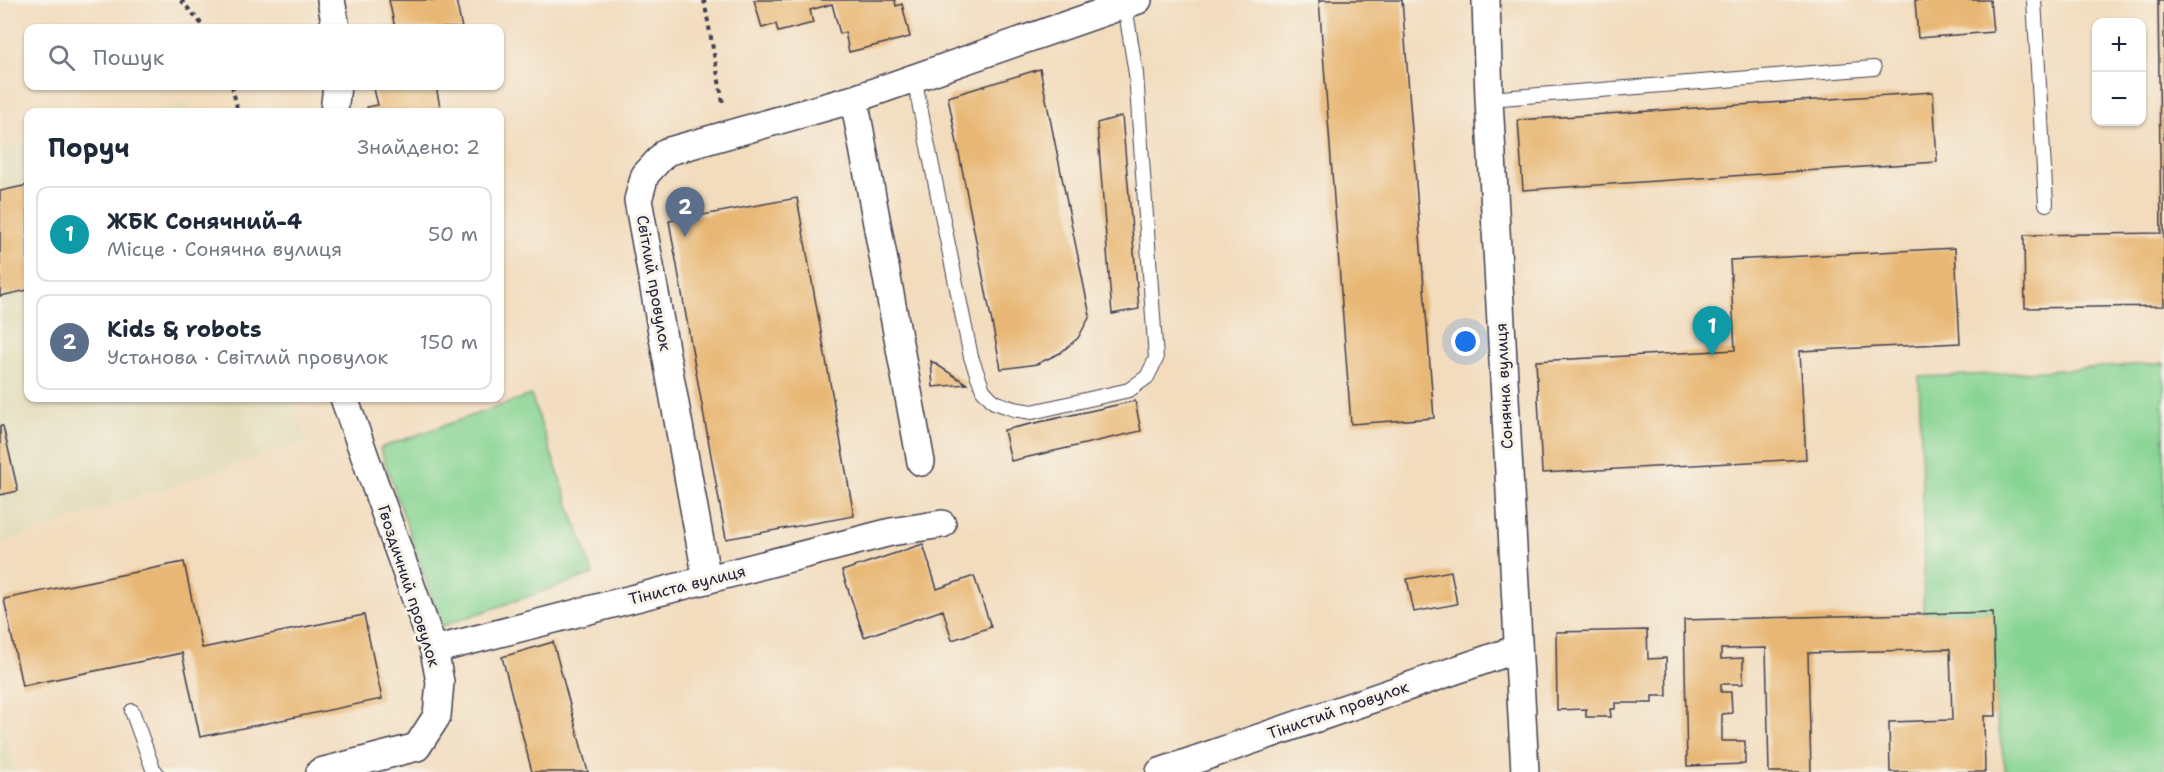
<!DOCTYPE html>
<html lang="uk">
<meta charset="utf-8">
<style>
body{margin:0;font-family:"Shantell Sans",sans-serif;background:#f2f2f3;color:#1f2937}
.controls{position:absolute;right:18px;top:18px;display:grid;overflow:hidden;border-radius:12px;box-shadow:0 2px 4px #0004}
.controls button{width:54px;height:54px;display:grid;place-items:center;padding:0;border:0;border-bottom:2px solid #e0e1e3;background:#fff;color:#1f2937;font:30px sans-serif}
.you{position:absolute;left:1466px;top:342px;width:21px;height:21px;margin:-15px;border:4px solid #fff;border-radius:50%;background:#1a73e8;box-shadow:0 0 0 9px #1a73e833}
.badge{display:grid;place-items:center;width:39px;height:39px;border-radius:50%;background:#111827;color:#fff;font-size:20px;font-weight:700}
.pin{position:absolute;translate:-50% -50px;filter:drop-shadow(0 2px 3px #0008)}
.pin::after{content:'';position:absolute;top:32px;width:21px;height:18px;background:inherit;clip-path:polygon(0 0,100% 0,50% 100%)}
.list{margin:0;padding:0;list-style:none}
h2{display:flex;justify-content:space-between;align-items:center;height:78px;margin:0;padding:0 24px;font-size:26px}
h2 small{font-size:20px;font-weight:400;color:#747a83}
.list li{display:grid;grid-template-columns:39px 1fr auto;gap:18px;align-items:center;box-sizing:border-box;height:96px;margin:0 12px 12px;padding:0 12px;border:2px solid #e0e1e3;border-radius:12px}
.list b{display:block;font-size:22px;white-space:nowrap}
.list p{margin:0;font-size:20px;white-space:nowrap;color:#747a83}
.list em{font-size:20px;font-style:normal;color:#747a83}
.icon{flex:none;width:33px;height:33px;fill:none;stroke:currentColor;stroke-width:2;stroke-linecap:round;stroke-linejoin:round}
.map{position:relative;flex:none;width:2164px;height:772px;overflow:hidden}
.search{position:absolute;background:#fff;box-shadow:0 2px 4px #0004;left:24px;top:24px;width:480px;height:66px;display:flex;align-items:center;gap:15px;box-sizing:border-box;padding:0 21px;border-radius:12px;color:#747a83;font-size:22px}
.panel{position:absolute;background:#fff;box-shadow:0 2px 4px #0004;left:24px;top:108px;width:480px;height:294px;border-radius:12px}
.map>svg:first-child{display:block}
.built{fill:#e2dcba}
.park{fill:#86d492;stroke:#547b66;stroke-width:1.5}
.building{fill:#e8b774}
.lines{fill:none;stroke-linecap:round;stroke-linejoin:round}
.service-casing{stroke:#413e4e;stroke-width:16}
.minor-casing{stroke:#413e4e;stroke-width:30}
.path{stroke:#413e4e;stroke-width:4;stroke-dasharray:4.5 4.5;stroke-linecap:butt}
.service{stroke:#fff;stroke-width:14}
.minor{stroke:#fff;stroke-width:27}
.labels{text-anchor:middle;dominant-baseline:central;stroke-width:6;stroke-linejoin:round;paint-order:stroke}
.street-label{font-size:16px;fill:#22223b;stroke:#f7f3e8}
</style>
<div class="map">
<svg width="2164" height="772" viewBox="0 0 2164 772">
<rect width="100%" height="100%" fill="#f7f3e8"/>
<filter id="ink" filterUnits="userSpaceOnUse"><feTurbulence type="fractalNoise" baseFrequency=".0167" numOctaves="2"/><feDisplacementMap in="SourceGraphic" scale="12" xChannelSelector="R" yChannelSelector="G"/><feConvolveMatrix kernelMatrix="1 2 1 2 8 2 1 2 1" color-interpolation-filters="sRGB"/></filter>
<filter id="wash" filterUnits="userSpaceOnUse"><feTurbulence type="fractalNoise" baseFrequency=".008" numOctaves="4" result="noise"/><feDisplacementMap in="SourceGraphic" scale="24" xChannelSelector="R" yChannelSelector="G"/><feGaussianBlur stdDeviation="1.35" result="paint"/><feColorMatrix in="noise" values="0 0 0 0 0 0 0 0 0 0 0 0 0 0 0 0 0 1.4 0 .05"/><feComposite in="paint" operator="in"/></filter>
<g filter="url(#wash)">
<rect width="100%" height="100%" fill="#f2dcbd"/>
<path class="built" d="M 187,103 L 191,112 L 147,112 Z
M 28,142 L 28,398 L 292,398 L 307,441 L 0,543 L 0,149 Z
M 0,720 L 16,772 L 0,772 Z"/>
<path class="park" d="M 2164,363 L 2164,772 L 2006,772 L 1996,716 L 1992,612 L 1923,614 L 1924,558 L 1919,377 L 1994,374 Z
M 531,395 L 593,574 L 442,626 L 380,448 Z"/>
<g id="blocks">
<path class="building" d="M 389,0 L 456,0 L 462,28 L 395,28 Z
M 754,0 L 895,0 L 896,6 L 902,4 L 910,37 L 849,52 L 845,32 L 840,34 L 832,4 L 810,10 L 813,23 L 778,32 L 776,24 L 762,28 Z
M 1319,0 L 1402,0 L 1434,418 L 1351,424 Z
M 1915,0 L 1990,0 L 1993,32 L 1918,38 Z
M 2158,0 L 2164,0 L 2164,306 L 2025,308 L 2024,235 L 2161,233 Z
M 1040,69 L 1090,316 L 1078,338 L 1060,353 L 1037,364 L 1001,369 L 948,97 Z
M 391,86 L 436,86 L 441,112 L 368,112 L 367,107 L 378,105 L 374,89 Z
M 1933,92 L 1937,162 L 1523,190 L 1518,120 Z
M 1122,116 L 1139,309 L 1112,314 L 1097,123 Z
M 28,185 L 28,290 L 0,296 L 0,191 Z
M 797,198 L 854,516 L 726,539 L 669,221 Z
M 1955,248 L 1960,343 L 1800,351 L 1806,459 L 1542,473 L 1536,361 L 1735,350 L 1730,260 Z
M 931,361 L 967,384 L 933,387 Z
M 1135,401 L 1141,431 L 1011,461 L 1004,430 Z
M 0,426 L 3,426 L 18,491 L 0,495 Z
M 923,544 L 937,589 L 974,576 L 991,627 L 952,640 L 943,610 L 864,637 L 842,571 Z
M 184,562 L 202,648 L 364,615 L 382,699 L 200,737 L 182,653 L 22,686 L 4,599 Z
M 1451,571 L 1457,604 L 1414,612 L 1407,579 Z
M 1993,612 L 1996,716 L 1984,716 L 1985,772 L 1890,772 L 1889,722 L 1952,720 L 1950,649 L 1808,653 L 1811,772 L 1769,772 L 1766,648 L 1721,649 L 1721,659 L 1743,658 L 1743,684 L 1721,684 L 1721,692 L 1731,692 L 1732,713 L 1722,714 L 1722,741 L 1745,741 L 1745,764 L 1687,766 L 1684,620 Z
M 1647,630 L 1648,659 L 1666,658 L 1667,696 L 1652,696 L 1652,703 L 1615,703 L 1615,709 L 1610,709 L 1611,717 L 1586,717 L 1586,709 L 1557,710 L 1556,632 Z
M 553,642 L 588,772 L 532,772 L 502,657 Z"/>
</g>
</g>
<g filter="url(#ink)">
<use href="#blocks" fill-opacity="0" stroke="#413e4e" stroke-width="1.5"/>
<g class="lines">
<g class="service-casing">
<path id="service" d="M 2034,0 L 2046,204
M 914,78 L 971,357 L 983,390 L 994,402 L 1014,409 L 1032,412 L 1129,390 L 1147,377 L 1156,359 L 1136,74 L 1125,6
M 1489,99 L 1874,68
M 132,711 L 153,769 L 156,772"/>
</g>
<g class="minor-casing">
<path id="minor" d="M 331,0 L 336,28
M 1486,0 L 1489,99 L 1525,772
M 854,99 L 921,462
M 334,112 L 337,86
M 707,580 L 638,200 L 645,175 L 666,152 L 854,99 L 1138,0
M 434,650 L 891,532 L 942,524
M 320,772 L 417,747 L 437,716 L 440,682 L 434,650 L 344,398
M 1160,772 L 1517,649"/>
</g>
<path class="path" d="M 181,0 L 205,28
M 704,0 L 723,103
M 232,86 L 238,112"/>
<use href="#service" class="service"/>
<use href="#minor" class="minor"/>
</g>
</g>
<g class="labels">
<g class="street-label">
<text transform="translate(654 283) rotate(80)">Світлий провулок</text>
<text transform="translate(1504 386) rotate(-93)">Сонячна вулиця</text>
<text transform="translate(687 585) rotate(-14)">Тіниста вулиця</text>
<text transform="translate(409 586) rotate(72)">Гвоздичний провулок</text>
<text transform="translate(1338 710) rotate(-19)">Тінистий провулок</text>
</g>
</g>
</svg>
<div class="controls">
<button>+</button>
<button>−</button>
</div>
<div class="you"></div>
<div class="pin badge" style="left:1712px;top:356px;background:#0f9aa8">1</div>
<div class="pin badge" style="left:685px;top:237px;background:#5c6f8a">2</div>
<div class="search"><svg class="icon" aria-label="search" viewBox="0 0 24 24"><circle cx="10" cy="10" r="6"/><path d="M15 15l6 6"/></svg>Пошук</div>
<section class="panel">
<h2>Поруч<small>Знайдено: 2</small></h2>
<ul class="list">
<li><span class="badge" style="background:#0f9aa8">1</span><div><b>ЖБК Сонячний-4</b><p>Місце · Сонячна вулиця</p></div><em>50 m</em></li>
<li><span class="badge" style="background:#5c6f8a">2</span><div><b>Kids &amp; robots</b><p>Установа · Світлий провулок</p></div><em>150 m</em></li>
</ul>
</section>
</div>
